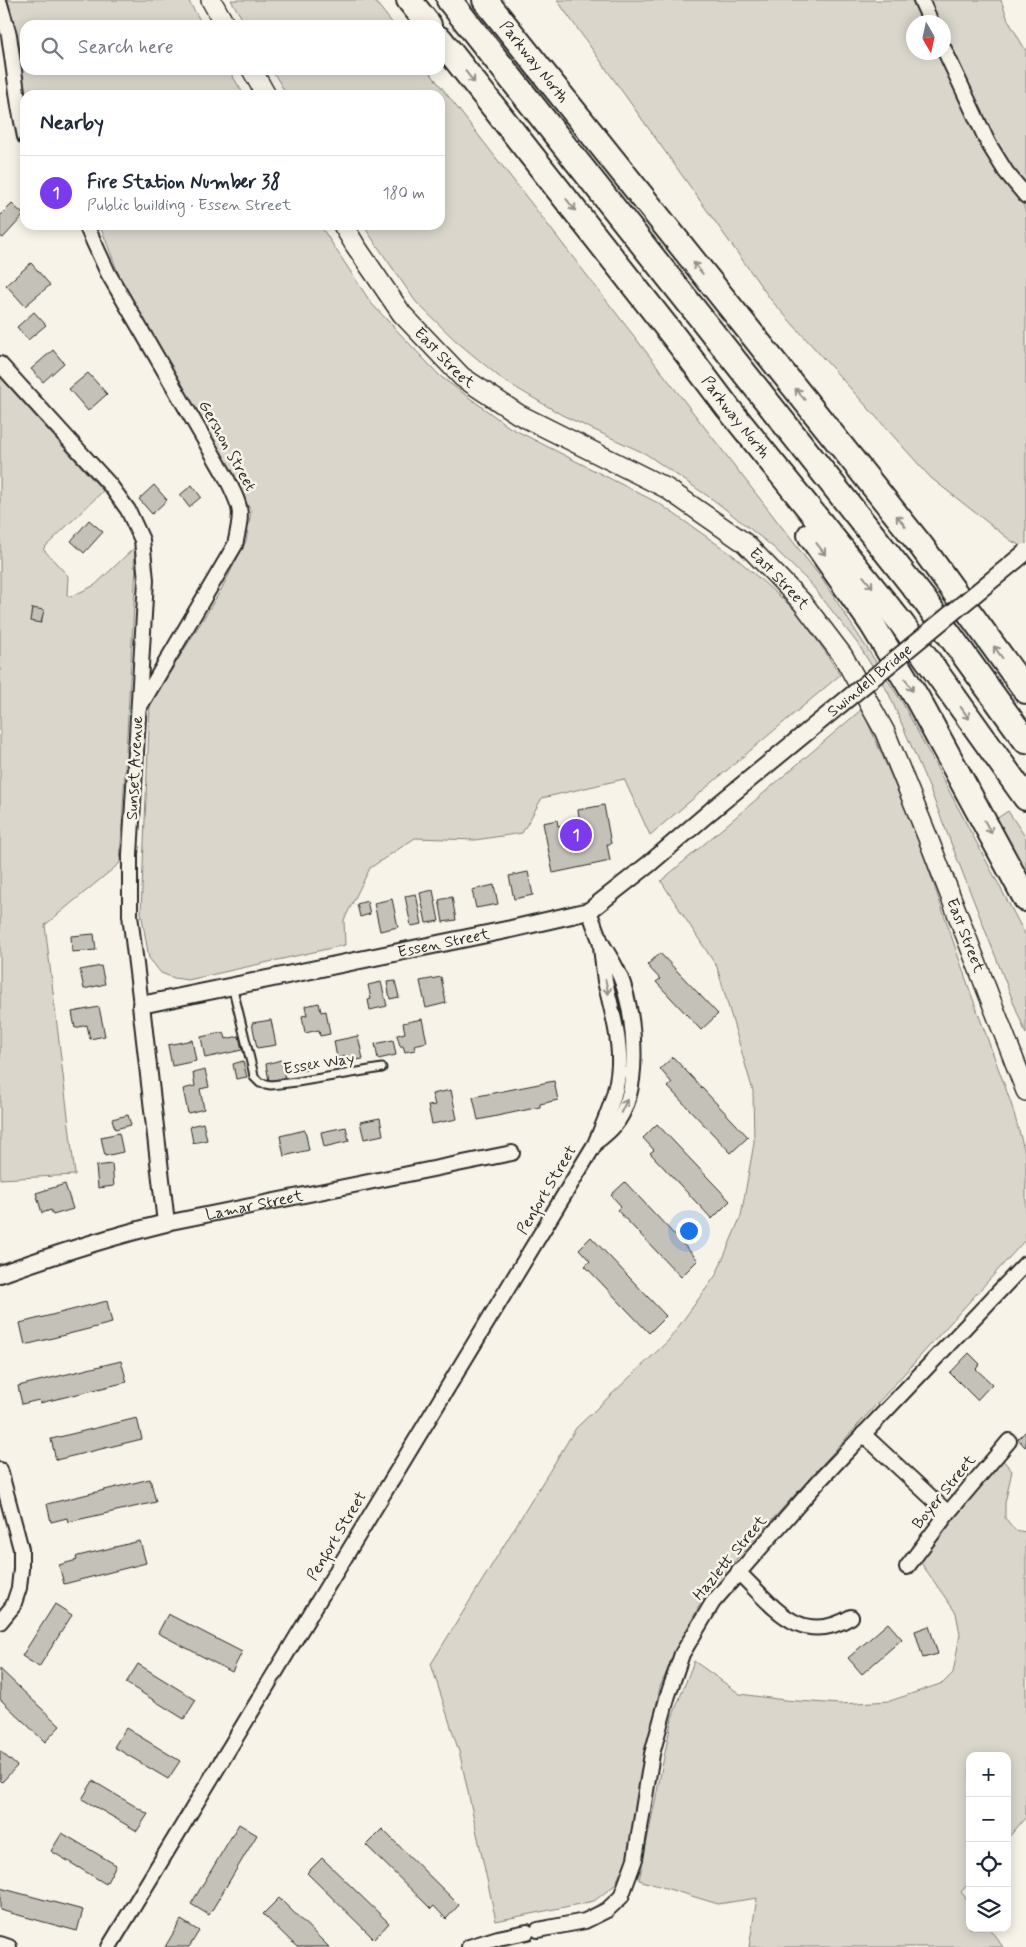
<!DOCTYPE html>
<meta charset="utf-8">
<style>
body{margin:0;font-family:Mynerve,sans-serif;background:#f2f2f3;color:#1f2937}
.controls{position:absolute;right:15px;bottom:15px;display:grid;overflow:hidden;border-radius:10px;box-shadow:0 2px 12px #0003}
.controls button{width:45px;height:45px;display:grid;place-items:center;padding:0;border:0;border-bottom:1px solid #e0e1e3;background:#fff;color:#1f2937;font:25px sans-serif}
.compass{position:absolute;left:906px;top:15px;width:45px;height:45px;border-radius:50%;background:#fff;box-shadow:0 2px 12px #0003;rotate:171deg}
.you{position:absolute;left:688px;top:1230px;width:18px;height:18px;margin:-12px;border:4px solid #fff;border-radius:50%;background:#1a73e8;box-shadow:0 0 0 8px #1a73e833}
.badge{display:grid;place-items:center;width:32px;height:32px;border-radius:50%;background:#7c3aed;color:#fff;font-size:16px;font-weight:700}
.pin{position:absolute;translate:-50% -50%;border:2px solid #fff;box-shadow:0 1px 5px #0006}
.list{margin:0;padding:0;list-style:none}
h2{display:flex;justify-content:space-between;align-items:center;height:65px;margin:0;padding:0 20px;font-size:21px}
h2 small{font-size:16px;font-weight:400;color:#747a83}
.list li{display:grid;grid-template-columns:32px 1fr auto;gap:15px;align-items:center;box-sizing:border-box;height:75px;padding:0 20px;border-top:1px solid #e0e1e3}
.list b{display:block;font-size:19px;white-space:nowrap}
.list p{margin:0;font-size:16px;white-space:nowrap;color:#747a83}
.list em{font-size:16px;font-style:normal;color:#747a83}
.icon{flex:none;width:28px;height:28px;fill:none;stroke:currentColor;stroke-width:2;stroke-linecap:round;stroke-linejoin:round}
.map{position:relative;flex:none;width:1026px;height:1947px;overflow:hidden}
.search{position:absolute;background:#fff;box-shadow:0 2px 12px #0003;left:20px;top:20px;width:425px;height:55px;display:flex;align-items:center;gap:12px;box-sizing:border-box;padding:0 18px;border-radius:15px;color:#747a83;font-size:19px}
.panel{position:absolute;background:#fff;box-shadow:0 2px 12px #0003;left:20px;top:90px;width:425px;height:140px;border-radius:15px}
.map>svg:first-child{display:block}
.green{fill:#dad6cc;stroke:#82807c;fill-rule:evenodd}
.building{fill:#c4c1b9;stroke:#2b2b2b}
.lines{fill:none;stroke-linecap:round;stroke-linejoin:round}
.service-casing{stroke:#2b2b2b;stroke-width:11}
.minor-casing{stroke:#2b2b2b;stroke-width:18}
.tertiary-casing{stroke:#2b2b2b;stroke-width:20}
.secondary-casing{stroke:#2b2b2b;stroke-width:22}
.motorway-casing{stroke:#2b2b2b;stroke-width:28}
.service{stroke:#f7f3e8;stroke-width:7}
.minor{stroke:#f7f3e8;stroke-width:14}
.tertiary{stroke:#f7f3e8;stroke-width:16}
.secondary{stroke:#f7f3e8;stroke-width:19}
.motorway{stroke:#f7f3e8;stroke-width:24}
.tertiary-bridge-casing{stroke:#2b2b2b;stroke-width:20;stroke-linecap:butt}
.tertiary-bridge{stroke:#f7f3e8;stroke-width:16}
.oneway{stroke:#918f8a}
.labels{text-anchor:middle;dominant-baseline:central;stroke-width:5;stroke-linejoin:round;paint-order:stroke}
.street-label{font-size:16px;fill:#2b2b2b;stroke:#f7f3e8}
</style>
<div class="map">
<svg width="1026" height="1947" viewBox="0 0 1026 1947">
<rect width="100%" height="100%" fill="#f7f3e8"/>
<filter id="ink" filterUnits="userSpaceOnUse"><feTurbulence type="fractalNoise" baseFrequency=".02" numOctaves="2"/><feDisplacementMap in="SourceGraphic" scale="10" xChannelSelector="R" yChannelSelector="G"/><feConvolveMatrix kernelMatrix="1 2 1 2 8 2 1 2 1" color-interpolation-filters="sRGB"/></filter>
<g filter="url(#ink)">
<path class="green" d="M 7,0 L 188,0 L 203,25 L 25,25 L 25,70 L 229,70 L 244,95 L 25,95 L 25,101 L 15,30 Z
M 231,0 L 374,0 L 394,25 L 246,25 Z
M 557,0 L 1001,0 L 1008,20 L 1026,51 L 1026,186 L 1020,192 L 1026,214 L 1026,549 L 1010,540 L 931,478 L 771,300 ZM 914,22 L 944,22 L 944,52 L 914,52 Z
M 272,70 L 428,70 L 822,579 L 902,702 L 1026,936 L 1026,1034 L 929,787 L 888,692 L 858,644 L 811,584 L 773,547 L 715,501 L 646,454 L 562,415 L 503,380 L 456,341 L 416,302 L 367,231 L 364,225 L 440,225 L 440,95 L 287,95 Z
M 98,225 L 320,225 L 371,303 L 440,376 L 509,427 L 660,504 L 734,556 L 796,611 L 824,650 L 840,675 L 650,835 L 624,779 L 542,798 L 522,833 L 475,840 L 415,838 L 370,868 L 344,920 L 345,945 L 188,980 L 174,978 L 161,973 L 149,958 L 141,912 L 150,705 L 221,590 L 246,541 L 251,511 L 120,278 L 103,233 Z
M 0,377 L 103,491 L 43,549 L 68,576 L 67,595 L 70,597 L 95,585 L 135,547 L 134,567 L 136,567 L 120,863 L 45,925 L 75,1175 L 0,1179 Z
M 862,709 L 918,838 L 970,991 L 1011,1103 L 1026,1156 L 1026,1239 L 706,1593 L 678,1646 L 660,1687 L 648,1747 L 632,1848 L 615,1885 L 594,1901 L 496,1921 L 460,1755 L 431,1664 L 576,1428 L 668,1341 L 716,1275 L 741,1216 L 754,1143 L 753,1091 L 717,967 L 661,881 Z
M 1008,811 L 1026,838 L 1026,877 L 996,819 Z
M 1002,1459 L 1012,1471 L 1005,1503 L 1005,1518 L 1015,1530 L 1026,1532 L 1026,1817 L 1007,1839 L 1007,1756 L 970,1756 L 970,1882 L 961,1892 L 970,1903 L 970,1928 L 989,1928 L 1003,1947 L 749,1947 L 757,1898 L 718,1904 L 639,1880 L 672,1718 L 694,1661 L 740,1694 L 784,1700 L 840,1704 L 890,1701 L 943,1683 L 953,1673 L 960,1634 L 956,1613 L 919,1560 Z"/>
<path class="building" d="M 12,204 L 24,215 L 3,238 L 0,236 L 0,216 Z
M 31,263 L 50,285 L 25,306 L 6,285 Z
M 34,312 L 46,325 L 28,340 L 17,327 Z
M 53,350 L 64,363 L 43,382 L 31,369 Z
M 88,373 L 107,394 L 88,411 L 69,389 Z
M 154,485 L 167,500 L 152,514 L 139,499 Z
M 192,485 L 201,497 L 189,507 L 180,495 Z
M 89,520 L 103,532 L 84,553 L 71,541 Z
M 32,608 L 44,610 L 41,623 L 30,621 Z
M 604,805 L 611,844 L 607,844 L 610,861 L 553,873 L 543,823 L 557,820 L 558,826 L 580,822 L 578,810 Z
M 528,872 L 533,895 L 514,899 L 509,876 Z
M 494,885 L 498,904 L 476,908 L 472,890 Z
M 433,890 L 439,921 L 426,923 L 420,893 Z
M 416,894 L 422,924 L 411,926 L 405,896 Z
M 452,897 L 456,920 L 443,922 L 439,900 Z
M 392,899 L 398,927 L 380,931 L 374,903 Z
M 367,901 L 370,914 L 360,917 L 357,904 Z
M 94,934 L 96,950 L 72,952 L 71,936 Z
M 660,953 L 718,1014 L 701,1030 L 656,982 L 660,979 L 647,965 Z
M 101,966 L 105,984 L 84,989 L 80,970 Z
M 441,977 L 446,1003 L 426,1008 L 420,981 Z
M 395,981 L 399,997 L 390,999 L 387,982 Z
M 381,982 L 387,1006 L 370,1010 L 368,1000 L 371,999 L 368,985 Z
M 319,1003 L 321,1012 L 326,1011 L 330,1034 L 320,1036 L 319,1030 L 305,1033 L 302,1016 L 307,1015 L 305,1006 Z
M 99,1007 L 105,1036 L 90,1039 L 87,1025 L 75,1028 L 72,1012 Z
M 422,1019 L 427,1042 L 414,1045 L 415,1050 L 405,1052 L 403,1046 L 400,1046 L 397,1035 L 405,1033 L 403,1023 Z
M 271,1020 L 276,1045 L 257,1048 L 252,1023 Z
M 224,1032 L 226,1039 L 239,1036 L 242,1050 L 205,1058 L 201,1037 Z
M 358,1036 L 363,1059 L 349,1061 L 347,1056 L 337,1058 L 334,1041 Z
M 192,1040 L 196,1061 L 172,1066 L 168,1045 Z
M 393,1040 L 396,1055 L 378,1059 L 375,1044 Z
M 673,1057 L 748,1137 L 731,1153 L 668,1087 L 672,1083 L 660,1069 Z
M 281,1060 L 285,1078 L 269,1081 L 266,1064 Z
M 243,1061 L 247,1077 L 236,1079 L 233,1064 Z
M 304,1062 L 306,1070 L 297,1072 L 296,1064 Z
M 205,1070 L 209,1087 L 200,1089 L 204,1109 L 188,1113 L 183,1089 L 195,1086 L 193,1073 Z
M 554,1081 L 558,1100 L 540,1104 L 540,1107 L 478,1120 L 473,1097 Z
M 451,1090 L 457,1119 L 432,1124 L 428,1106 L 435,1105 L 432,1094 Z
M 128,1115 L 131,1125 L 115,1129 L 112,1119 Z
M 380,1118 L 383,1135 L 364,1139 L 360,1122 Z
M 203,1123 L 207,1140 L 193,1143 L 190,1126 Z
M 657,1124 L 730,1201 L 712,1219 L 650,1153 L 654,1150 L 643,1138 Z
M 346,1127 L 349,1141 L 324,1147 L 321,1132 Z
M 305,1130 L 309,1150 L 284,1156 L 280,1136 Z
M 119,1133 L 123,1152 L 105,1156 L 101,1137 Z
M 112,1164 L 114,1186 L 98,1188 L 96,1166 Z
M 625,1182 L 698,1260 L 681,1277 L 617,1210 L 621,1206 L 611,1195 Z
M 65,1184 L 73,1209 L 53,1215 L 51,1210 L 42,1213 L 36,1193 Z
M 591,1237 L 666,1316 L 649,1333 L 585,1266 L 590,1261 L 579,1249 Z
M 107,1301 L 112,1323 L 25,1345 L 20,1323 Z
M 969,1353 L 980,1364 L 976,1369 L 992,1384 L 977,1400 L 950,1373 Z
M 121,1361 L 127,1382 L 40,1403 L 39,1400 L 22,1404 L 18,1386 Z
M 137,1418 L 142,1439 L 56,1460 L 51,1439 Z
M 1026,1431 L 1026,1446 L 1025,1447 L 1018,1439 Z
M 150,1479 L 156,1502 L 68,1522 L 67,1518 L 51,1522 L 47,1504 Z
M 140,1541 L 146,1563 L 64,1584 L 59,1565 L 77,1560 L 76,1557 L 78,1556 Z
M 55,1604 L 72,1615 L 39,1667 L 22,1656 Z
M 168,1614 L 242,1652 L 232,1672 L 158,1633 Z
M 888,1623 L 902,1639 L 862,1674 L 848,1658 Z
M 929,1626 L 938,1654 L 923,1658 L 915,1631 Z
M 138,1664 L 196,1700 L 184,1719 L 126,1683 Z
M 0,1669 L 60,1726 L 45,1742 L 0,1699 Z
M 126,1728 L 180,1761 L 168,1779 L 114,1747 Z
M 0,1751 L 17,1766 L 2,1782 L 0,1780 Z
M 93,1781 L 148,1814 L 137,1831 L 82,1799 Z
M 239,1824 L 257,1835 L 209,1915 L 191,1904 Z
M 382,1829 L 459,1905 L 446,1919 L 434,1906 L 431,1909 L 366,1845 Z
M 62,1833 L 116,1865 L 106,1884 L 51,1851 Z
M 322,1858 L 389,1923 L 374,1939 L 307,1873 Z
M 0,1888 L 83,1910 L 77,1931 L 0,1910 Z
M 279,1898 L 329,1947 L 297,1947 L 263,1914 Z
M 181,1920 L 199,1931 L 189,1947 L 165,1947 Z"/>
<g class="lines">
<g class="service-casing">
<path id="service" d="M 232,985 L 253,1071 L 254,1077 L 260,1083 L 271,1085 L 297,1082 L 382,1068"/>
</g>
<g class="minor-casing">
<g id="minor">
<path d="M 921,0 L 931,22"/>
<path d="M 0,4 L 9,35 L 19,106 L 25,137"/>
<path d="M 944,49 L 988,143 L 1006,172 L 1026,196"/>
<path d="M 86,225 L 108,273 L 226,477 C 242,510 243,509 235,545 L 139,708"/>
<path d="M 0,364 L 110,485 L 128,510 L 142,540 L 146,580 L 130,855 L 130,915 L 141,1005"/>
<path d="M 589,911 C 593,921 596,931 600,940 C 608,955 618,968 623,984 C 635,1022 642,1093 614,1126 C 610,1131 605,1135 600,1139"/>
<path id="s1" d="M 166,1223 L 512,1153"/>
<path d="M 863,1434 L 948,1513"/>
<path d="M 0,1470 L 21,1549 L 21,1569 L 19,1588 L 13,1606 L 0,1622"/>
<path d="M 907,1567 L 948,1513 L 1009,1441"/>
<path d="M 738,1572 C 773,1605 799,1648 851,1617"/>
<path d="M 538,1930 L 585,1921 L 607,1910 L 621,1897 L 635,1859 L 652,1754 L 668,1695 L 682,1654 L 713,1602 L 819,1481 L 1026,1263"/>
<path d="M 0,1944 L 9,1947"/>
<path d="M 109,1947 L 595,1144 C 606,1118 618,1092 619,1064 C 620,1036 611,1008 605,981 C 603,967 602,953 600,939"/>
<path d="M 469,1947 L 498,1938 L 527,1932"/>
</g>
</g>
<g class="tertiary-casing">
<g id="tertiary">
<path id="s2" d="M 0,1274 C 56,1254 109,1237 166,1223 L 141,1005 L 511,929 L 589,911 L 649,864 L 712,810"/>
</g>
</g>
<g class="secondary-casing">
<g id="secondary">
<path d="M 211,0 L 225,25"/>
<path d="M 252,70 L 266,95"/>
<path id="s3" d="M 343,225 L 355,245 L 402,314 L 462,377 L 518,414 L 666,488 L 745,543 L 802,602 L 843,656 L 885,732 L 928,838 L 1026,1091"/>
</g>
</g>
<g class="motorway-casing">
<g id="motorway">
<path d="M 409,0 L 429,25"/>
<path d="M 449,0 L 925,601 L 1026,741"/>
<path id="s4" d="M 485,0 L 922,547 L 1026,691"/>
<path id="s5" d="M 440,39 L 675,338 L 728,408 L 902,624 L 1026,798"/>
<path d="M 810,535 L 872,624 L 917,698 L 1026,899"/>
</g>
</g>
<use href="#service" class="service"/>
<use href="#minor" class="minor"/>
<use href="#tertiary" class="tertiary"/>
<use href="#secondary" class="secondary"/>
<use href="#motorway" class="motorway"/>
<g class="tertiary-bridge-casing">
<g id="tertiary-bridge">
<path id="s6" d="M 712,810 L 1026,552"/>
</g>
</g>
<use href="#tertiary-bridge" class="tertiary-bridge"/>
</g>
<defs><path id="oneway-shaft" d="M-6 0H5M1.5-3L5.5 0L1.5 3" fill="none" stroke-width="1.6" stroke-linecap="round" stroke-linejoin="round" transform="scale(1.25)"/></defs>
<g class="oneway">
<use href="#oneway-shaft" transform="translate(470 77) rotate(52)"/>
<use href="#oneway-shaft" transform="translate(571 205) rotate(52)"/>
<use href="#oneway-shaft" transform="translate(698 268) rotate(-129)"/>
<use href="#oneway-shaft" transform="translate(800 394) rotate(-129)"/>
<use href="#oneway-shaft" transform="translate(901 521) rotate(-129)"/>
<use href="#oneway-shaft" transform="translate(821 549) rotate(52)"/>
<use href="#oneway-shaft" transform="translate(868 582) rotate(51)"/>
<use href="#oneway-shaft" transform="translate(998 652) rotate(-126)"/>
<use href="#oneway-shaft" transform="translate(909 685) rotate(59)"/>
<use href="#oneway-shaft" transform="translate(965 713) rotate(54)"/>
<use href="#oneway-shaft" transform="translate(988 827) rotate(61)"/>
<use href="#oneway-shaft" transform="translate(607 987) rotate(78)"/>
<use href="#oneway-shaft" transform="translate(624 1106) rotate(-64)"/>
</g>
</g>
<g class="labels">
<g class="street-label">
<text stroke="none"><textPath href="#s4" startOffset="79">Parkway North</textPath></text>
<text stroke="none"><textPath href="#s3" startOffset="168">East Street</textPath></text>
<text stroke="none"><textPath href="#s5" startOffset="480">Parkway North</textPath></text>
<text transform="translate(227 446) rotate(61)">Gershon Street</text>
<text stroke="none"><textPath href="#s3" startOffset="572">East Street</textPath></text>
<text stroke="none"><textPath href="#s6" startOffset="204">Swindell Bridge</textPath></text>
<text transform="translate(135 768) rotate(-87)">Sunset Avenue</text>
<text stroke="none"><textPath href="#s3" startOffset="978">East Street</textPath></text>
<text stroke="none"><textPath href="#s2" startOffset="702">Essen Street</textPath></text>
<text transform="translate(319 1064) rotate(-9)">Essex Way</text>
<text transform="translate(547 1190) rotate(-59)">Penfort Street</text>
<text stroke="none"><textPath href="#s1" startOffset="90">Lamar Street</textPath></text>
<text transform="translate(944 1492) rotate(-51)">Boyer Street</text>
<text transform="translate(337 1536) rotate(-59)">Penfort Street</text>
<text transform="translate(730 1558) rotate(-50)">Hazlett Street</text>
</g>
</g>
</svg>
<div class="controls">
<button>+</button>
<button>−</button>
<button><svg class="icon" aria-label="locate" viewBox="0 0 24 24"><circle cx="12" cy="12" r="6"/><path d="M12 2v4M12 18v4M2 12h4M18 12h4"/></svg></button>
<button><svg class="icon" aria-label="layers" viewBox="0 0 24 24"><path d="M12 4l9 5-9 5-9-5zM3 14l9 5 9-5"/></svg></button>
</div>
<svg class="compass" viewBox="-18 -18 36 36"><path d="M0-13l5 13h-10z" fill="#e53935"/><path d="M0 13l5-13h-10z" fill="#747a83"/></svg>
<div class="you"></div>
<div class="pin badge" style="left:576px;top:835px">1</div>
<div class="search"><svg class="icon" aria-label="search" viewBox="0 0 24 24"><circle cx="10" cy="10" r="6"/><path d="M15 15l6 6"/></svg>Search here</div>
<section class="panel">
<h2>Nearby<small></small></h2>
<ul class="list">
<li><span class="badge">1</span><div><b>Fire Station Number 38</b><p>Public building · Essen Street</p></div><em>180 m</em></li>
</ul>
</section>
</div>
